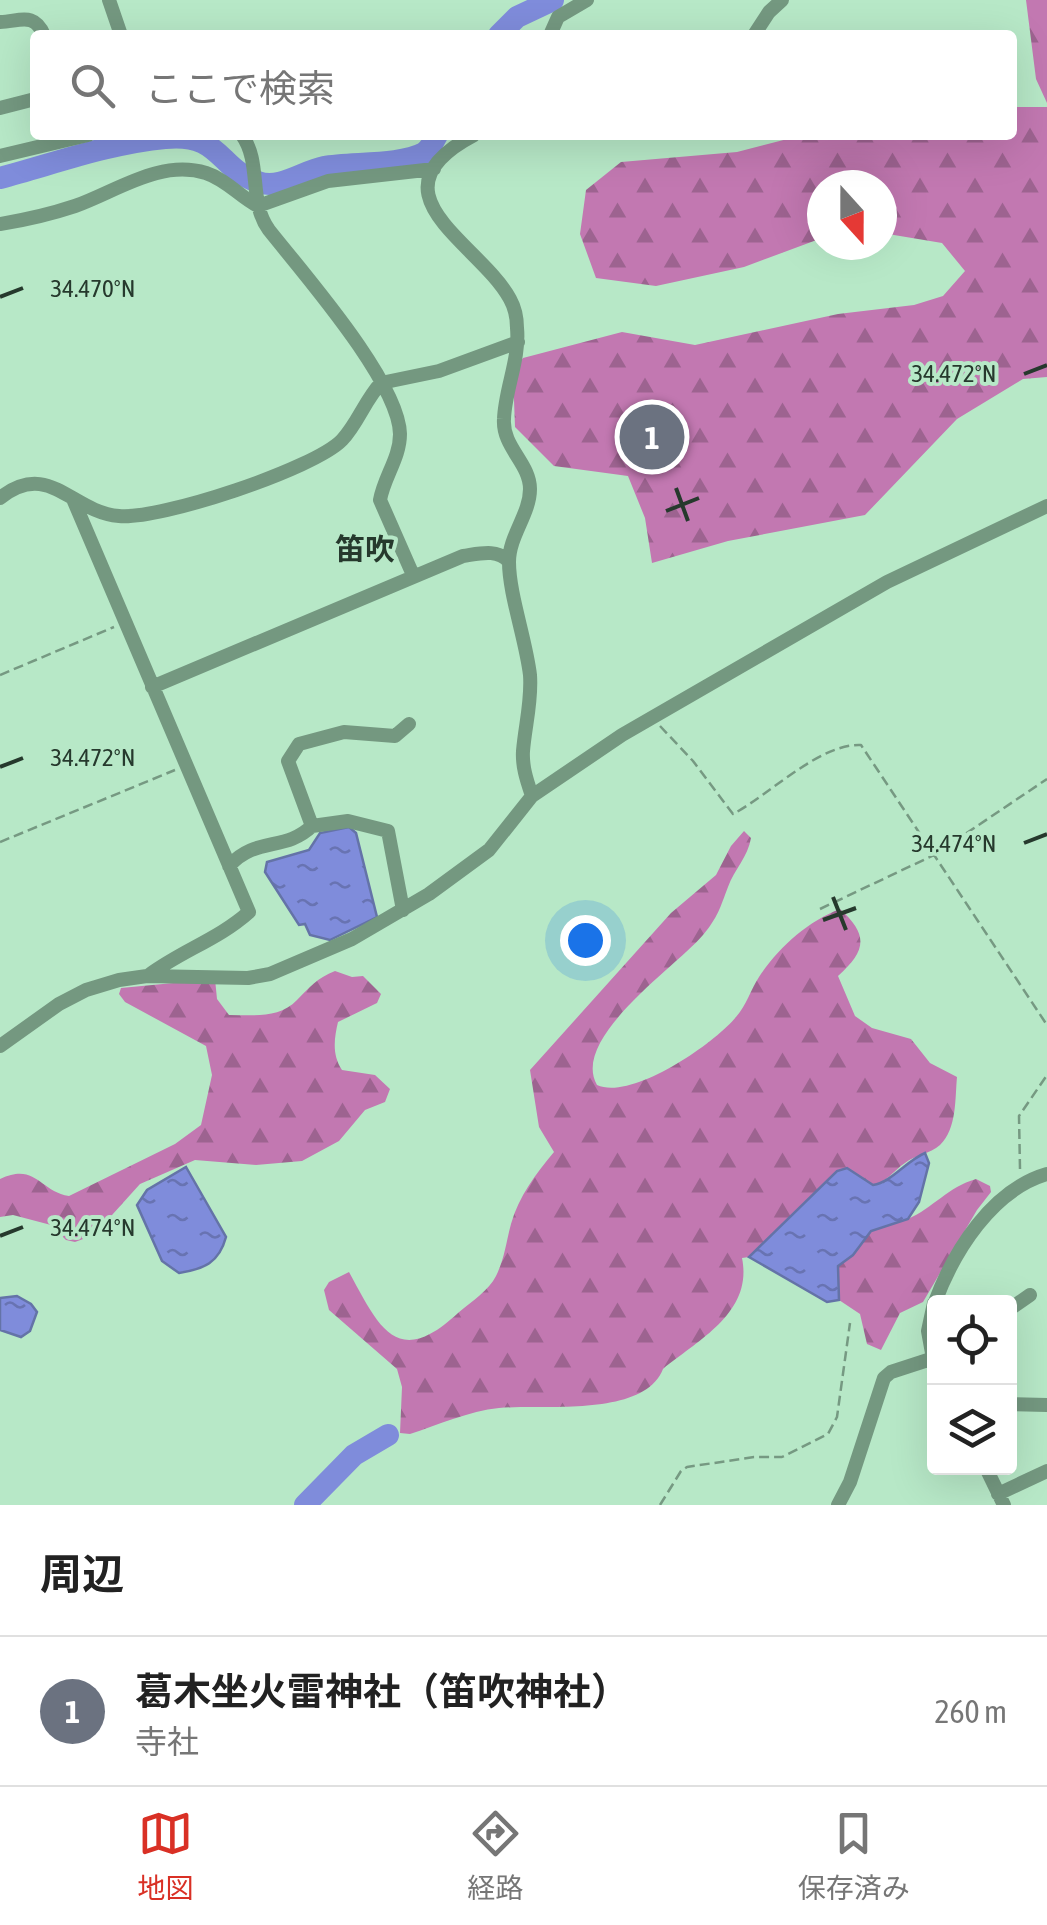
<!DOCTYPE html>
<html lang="ja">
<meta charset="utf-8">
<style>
body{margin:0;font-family:"Asap Condensed","Noto Sans JP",sans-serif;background:#f6f6f6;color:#222}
.controls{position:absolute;right:30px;bottom:30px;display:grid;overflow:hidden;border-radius:10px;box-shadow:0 10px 40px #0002}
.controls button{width:90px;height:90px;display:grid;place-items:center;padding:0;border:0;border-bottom:2px solid #e0e0e0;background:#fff;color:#222;font:50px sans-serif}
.compass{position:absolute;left:807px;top:170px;width:90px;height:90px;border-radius:50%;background:#fff;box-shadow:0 10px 40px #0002;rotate:159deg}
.you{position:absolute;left:585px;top:940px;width:35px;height:35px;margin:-25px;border:8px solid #fff;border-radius:50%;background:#1a73e8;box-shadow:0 0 0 15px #1a73e833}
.badge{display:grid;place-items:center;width:65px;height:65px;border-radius:50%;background:#d93025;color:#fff;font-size:32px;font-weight:700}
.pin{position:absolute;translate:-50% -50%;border:5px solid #fff;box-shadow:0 2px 10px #0006}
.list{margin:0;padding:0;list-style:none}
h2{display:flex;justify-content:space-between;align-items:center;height:130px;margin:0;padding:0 40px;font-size:42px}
h2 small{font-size:32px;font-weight:400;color:#767676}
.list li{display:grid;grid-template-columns:65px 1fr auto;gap:30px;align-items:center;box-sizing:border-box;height:150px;padding:0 40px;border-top:2px solid #e0e0e0}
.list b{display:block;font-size:38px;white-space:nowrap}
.list p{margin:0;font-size:32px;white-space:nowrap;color:#767676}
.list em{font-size:32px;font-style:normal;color:#767676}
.icon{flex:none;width:55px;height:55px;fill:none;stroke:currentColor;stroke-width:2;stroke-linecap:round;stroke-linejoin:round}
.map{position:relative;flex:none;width:1047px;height:1505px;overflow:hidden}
.search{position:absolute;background:#fff;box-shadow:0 10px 40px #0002;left:30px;right:30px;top:30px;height:110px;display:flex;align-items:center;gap:25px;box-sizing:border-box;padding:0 35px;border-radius:10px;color:#767676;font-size:38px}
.sheet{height:280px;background:#fff}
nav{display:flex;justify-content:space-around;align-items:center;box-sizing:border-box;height:140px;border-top:2px solid #e0e0e0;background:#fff;font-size:28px;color:#767676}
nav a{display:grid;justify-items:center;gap:5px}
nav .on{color:#d93025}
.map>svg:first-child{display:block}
.forest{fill:url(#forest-firs)}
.water{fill:url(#water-ripples);stroke:#6473a7;stroke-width:2.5}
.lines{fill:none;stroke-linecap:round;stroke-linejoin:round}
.river{stroke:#7f8cdb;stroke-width:22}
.building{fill:#33b59b}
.path{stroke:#769982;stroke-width:2.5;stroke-dasharray:10 5;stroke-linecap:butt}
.street{stroke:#749880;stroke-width:14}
.ticks{fill:none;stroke:#26392d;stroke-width:4}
.labels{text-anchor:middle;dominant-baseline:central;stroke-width:8;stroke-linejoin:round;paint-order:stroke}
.neighbourhood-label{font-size:30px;font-weight:bold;fill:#26392d;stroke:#b7e8c7}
.ticks-label{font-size:25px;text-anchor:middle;fill:#26392d;stroke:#b7e8c7;stroke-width:8;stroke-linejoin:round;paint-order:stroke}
</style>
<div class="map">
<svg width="1047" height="1505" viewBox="0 0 1047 1505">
<defs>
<pattern id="forest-firs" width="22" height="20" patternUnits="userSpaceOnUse" patternTransform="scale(2.5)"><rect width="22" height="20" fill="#c278b1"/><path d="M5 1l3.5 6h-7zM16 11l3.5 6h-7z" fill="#9d6390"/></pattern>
<pattern id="water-ripples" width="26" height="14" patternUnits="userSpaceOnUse" patternTransform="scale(2.5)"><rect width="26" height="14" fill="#7f8cdb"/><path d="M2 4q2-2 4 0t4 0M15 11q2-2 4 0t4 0" fill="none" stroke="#6873b2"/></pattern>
</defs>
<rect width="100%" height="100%" fill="#b7e8c7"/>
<path class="forest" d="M 1026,0 L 1047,0 L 1047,103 L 1036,79 Z
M 1012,107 L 1047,107 L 1047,377 L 1023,379 L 957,419 L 865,515 L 728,541 L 652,563 L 645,518 L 628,476 L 554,466 L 515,427 L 513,373 L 523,358 L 622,332 L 695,345 L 838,314 L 914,305 L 943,296 L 965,271 L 942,243 L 882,233 L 882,185 L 822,185 L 822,238 L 744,267 L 656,286 L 596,278 L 580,234 L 586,190 L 621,162 L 737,152 L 803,135 L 1012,135 Z
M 744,831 L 751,838 C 748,857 734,870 728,887 C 720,908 718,917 703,935 C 677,966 570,1038 597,1085 C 631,1101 714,1044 736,1017 C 746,1006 751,989 759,977 C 778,948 808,921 840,909 C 869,935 866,951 838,976 L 855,1016 L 872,1028 L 911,1039 L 930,1063 L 957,1077 C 955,1098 957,1129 940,1145 C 930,1154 915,1155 905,1163 C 893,1171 887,1182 873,1185 L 847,1168 L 749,1257 L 742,1258 C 753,1312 700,1339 663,1369 C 644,1418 541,1404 499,1408 C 469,1411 438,1425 410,1434 L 400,1433 L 402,1387 L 397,1369 L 329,1310 L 324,1290 L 329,1282 L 349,1272 C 379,1327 397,1370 458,1313 C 471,1302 489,1290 496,1276 C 505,1258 506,1242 511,1224 C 519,1196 535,1175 554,1152 L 539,1127 L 530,1070 L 671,913 L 716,875 L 731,846 Z
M 335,971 L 352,977 L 363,976 L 381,994 L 377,1003 L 338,1022 C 334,1039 332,1055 342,1070 L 375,1075 L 390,1089 L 385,1102 L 365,1110 L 339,1141 L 302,1161 L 256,1165 L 195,1160 L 140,1184 L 94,1235 L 75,1242 L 66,1240 L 51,1225 L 13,1215 L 0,1217 L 0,1179 C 36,1162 39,1191 69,1196 L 175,1144 L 201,1125 L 212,1075 L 206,1046 L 125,1002 L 119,994 L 121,988 L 215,979 L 217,999 L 229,1015 C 252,1015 279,1019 297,1000 C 310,987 317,978 335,971 Z
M 976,1179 L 990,1186 L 991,1192 L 977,1210 L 923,1302 L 900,1313 L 881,1350 L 867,1344 L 860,1314 L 839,1300 L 838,1266 C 851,1256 858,1241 870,1232 C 879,1224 896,1224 908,1219 C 933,1208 948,1187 976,1179 Z"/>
<path class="water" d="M 349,827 L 356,833 L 377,917 L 330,940 L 310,935 L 305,924 L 299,925 L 265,872 L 267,862 L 309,850 L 320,833 Z
M 925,1153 L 929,1163 L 919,1202 L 908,1219 L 871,1231 L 853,1255 L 838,1266 L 839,1300 L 827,1302 L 749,1257 L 837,1171 L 847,1168 L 873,1185 C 892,1182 906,1161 925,1153 Z
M 186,1167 L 226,1237 C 219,1263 204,1269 179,1273 L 162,1261 L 137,1205 L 147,1190 Z
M 17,1296 L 31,1304 L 37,1312 L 30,1331 L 21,1337 L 0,1330 L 0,1298 Z"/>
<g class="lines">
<path class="river" d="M 499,35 L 517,17 L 553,0
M 0,178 C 53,164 110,143 165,138 C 221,132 218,169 258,182 C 280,190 303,171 324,167 C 351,162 400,166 424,153 C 430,149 434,141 437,135
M 305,1505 L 354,1455 L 388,1435"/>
</g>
<path class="building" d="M 664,422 L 669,441 L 641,449 L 633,432 Z"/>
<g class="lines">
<path class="path" d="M 0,675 L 114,627
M 660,726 L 693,761 L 733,814 C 769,795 820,743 861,745 L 1047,1025
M 0,842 L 175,770
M 820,909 L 934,855 L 1047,779
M 1020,1169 L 1019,1116 L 1047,1075
M 660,1505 L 681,1471 L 687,1467 L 754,1457 L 782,1457 L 828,1434 L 837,1417 L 850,1323"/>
<path class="street" d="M 109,0 L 121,35
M 0,22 C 21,21 34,12 44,35
M 550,35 L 558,17 L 587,0
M 754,35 L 769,12 L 782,0
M 0,108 L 35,99
M 242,135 C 262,163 248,202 269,230 C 303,273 399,382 400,434 C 400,458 384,477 380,500 L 413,575
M 474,135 C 364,193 480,243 510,299 C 515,308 517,319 517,328 C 520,359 505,389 504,419 C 502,447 530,463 530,489 C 530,514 509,536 509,562 C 509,594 526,640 530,675 C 532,701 525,726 523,751 C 522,767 527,781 532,796
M 0,156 L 88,135
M 0,224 C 25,220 51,214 75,206 C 117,191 160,159 206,173 C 227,180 239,196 258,206 L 328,181 L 434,169
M 0,498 C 49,459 71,512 119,516 C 160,520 314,469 342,440 C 358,423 365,400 381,383 L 439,371 L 518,342
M 73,499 L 249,912 C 219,939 181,951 149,975
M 152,687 L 463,556 C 478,554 498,548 509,562
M 312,826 L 348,821 L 388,831 L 403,910
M 229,866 C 256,836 285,852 312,826 L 288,761 L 299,744 L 344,732 L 395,736 L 409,724
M 0,1046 L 59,1004 L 86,990 L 119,980 L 147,976 L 248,978 L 270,974 L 352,939 L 429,894 L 489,850 L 532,796 L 622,735 L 887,582 L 1047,506
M 935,1302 C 954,1251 992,1190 1047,1174
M 934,1303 L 928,1331 L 934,1364
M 1010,1309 L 1030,1295
M 1010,1404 L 1047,1405
M 986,1468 L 1004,1505
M 998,1494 L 1047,1471
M 838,1505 L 850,1482 L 884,1378 L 891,1372 L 934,1358"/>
</g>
<path class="ticks" d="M 0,297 L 23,288M 1024,374 L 1047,365M 676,488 L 688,521M 666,511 L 699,498M 0,767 L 23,758M 1024,843 L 1047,834M 833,897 L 846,930M 823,920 L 856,908M 0,1236 L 23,1227"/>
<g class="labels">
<g class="neighbourhood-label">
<text x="365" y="549">笛吹</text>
</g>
</g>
<g class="ticks-label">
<text x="93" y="297">34.470°N</text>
<text x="954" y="382">34.472°N</text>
<text x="93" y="766">34.472°N</text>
<text x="954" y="852">34.474°N</text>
<text x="93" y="1236">34.474°N</text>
</g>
</svg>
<div class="controls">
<button><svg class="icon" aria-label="locate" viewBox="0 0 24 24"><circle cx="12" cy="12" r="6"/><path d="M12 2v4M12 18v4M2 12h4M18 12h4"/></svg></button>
<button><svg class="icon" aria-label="layers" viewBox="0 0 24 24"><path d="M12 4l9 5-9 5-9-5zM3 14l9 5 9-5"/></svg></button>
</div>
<svg class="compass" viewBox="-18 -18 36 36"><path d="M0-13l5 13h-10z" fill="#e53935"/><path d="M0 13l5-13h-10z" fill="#767676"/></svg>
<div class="you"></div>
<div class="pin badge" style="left:652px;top:437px;background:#6b7280">1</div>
<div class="search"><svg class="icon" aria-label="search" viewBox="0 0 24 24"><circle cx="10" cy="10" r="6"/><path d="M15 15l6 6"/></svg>ここで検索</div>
</div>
<section class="sheet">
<h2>周辺<small></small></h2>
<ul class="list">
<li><span class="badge" style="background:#6b7280">1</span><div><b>葛木坐火雷神社（笛吹神社）</b><p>寺社</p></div><em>260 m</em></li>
</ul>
</section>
<nav>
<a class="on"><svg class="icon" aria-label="map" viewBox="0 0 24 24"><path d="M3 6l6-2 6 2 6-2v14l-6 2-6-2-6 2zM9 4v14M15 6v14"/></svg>地図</a>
<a><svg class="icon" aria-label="directions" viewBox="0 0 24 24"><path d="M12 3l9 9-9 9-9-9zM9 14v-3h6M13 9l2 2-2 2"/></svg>経路</a>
<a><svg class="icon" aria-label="saved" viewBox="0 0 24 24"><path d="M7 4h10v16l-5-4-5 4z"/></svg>保存済み</a>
</nav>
